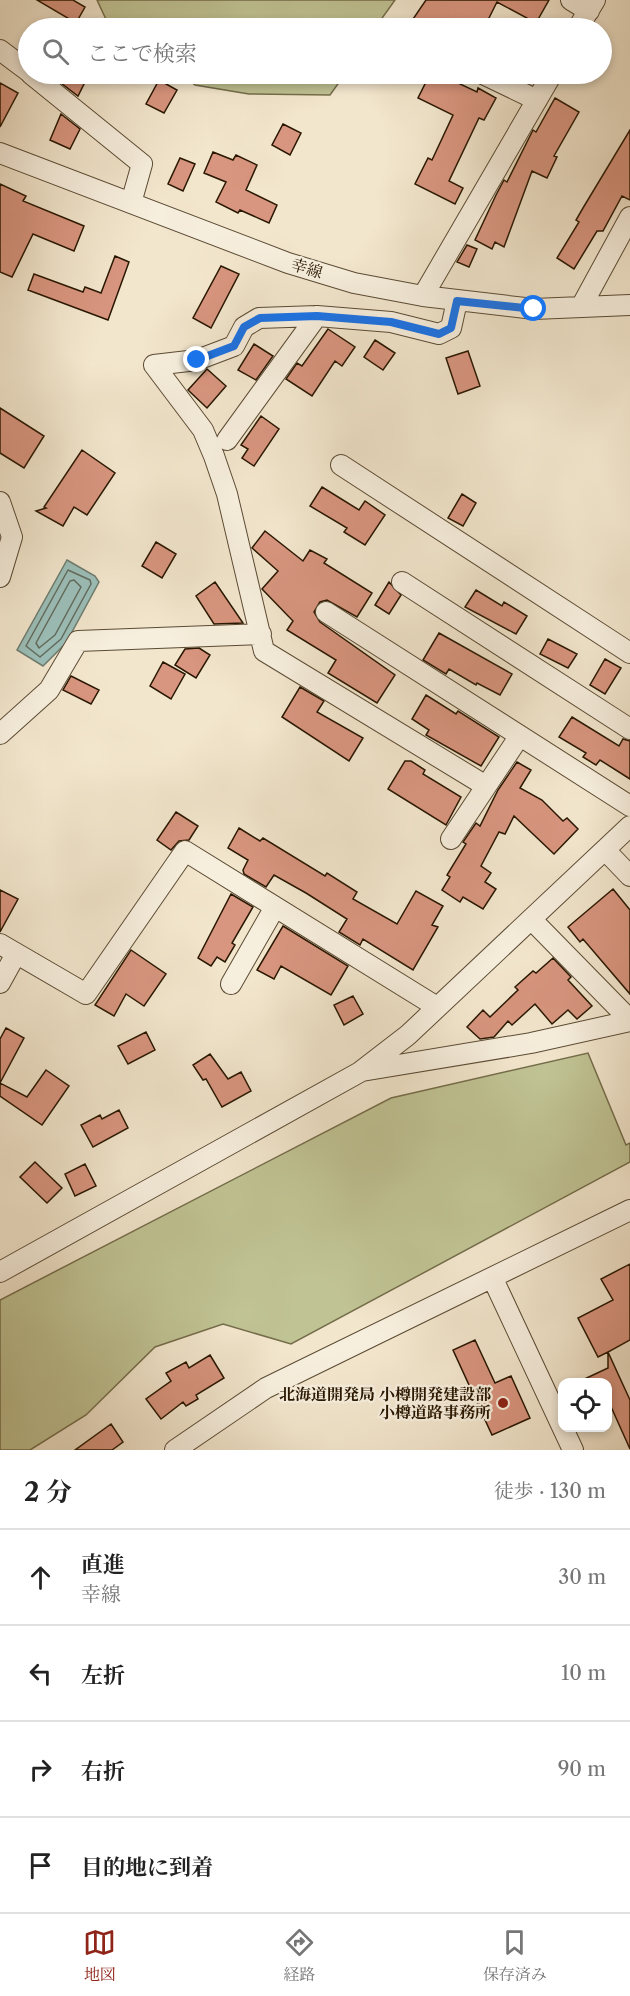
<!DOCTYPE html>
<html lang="ja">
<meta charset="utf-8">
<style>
body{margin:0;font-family:"Libre Caslon Text","Noto Serif JP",serif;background:#f6f6f6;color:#222}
.controls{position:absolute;right:18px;bottom:18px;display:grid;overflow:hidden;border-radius:12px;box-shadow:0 3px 9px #0003}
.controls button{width:54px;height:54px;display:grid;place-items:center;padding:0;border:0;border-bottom:2px solid #e0e0e0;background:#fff;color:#222;font:30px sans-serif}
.stop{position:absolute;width:18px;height:18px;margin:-14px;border:4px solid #1a73e8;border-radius:50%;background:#fff}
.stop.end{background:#1a73e8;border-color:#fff;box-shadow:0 2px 6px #0008}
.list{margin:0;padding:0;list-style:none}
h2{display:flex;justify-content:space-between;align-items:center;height:78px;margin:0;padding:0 24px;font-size:26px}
h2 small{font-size:20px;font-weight:400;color:#767676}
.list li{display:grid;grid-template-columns:39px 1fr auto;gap:18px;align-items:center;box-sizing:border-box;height:96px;padding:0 24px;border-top:2px solid #e0e0e0}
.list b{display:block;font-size:22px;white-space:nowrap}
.list p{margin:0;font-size:20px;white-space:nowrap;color:#767676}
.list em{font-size:20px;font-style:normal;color:#767676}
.icon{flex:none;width:33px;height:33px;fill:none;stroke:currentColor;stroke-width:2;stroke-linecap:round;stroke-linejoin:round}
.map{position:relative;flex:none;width:630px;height:1450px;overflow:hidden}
.search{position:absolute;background:#fff;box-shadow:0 3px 9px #0003;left:18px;right:18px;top:18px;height:66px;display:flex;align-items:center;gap:15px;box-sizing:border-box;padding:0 21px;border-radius:33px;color:#767676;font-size:22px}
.sheet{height:462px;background:#fff}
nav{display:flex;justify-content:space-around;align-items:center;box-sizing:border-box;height:84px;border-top:2px solid #e0e0e0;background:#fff;font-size:16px;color:#767676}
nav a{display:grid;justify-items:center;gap:3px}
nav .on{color:#8f2418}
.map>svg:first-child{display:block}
.green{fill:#c0c394;stroke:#746d4a;stroke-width:1.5}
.water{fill:#9bbfb9;stroke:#6d7c6f;stroke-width:1.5}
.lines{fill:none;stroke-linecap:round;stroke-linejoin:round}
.shore{stroke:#626b5d;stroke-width:1.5}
.building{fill:#d8957f;stroke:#291701;stroke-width:1.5}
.minor-casing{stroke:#5b4b34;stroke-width:22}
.minor{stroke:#f7efde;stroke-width:20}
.route{stroke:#1a73e8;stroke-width:8}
.poi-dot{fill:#8f2418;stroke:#f7efde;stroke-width:2}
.labels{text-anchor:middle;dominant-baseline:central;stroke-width:4.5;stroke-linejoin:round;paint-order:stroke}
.street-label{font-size:16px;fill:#291701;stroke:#f7efde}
.poi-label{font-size:16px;font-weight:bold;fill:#291701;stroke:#f7efde;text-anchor:end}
</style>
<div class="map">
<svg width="630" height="1450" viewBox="0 0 630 1450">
<rect width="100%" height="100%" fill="#f2e6cd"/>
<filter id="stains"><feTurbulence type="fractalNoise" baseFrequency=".00333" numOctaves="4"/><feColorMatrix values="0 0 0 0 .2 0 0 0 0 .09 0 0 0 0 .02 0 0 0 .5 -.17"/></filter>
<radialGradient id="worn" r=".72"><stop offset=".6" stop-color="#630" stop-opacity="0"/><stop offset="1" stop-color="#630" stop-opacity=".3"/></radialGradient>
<path class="green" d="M 97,0 L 395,0 L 375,28 L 110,28 Z
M 182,74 L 345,74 L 330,95 L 249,94 L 195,85 Z
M 588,1053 L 626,1145 L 630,1143 L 630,1162 L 291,1344 L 223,1324 L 155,1347 L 86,1415 L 30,1450 L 0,1450 L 0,1300 L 391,1098 Z"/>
<path class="water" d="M 67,560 L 95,576 L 99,582 L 66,643 L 43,666 L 17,650 Z"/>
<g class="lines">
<path class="shore" d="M 68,570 L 90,580 L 91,584 L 61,639 L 40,657 L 26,646 Z
M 74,580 L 81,587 L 55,635 L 39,648 L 36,643 L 70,581 Z"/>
</g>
<path class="building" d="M 37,0 L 73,0 L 85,7 L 76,23 Z
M 426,0 L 549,0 L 536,23 L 497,2 L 484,28 L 421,28 L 411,22 Z
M 66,74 L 89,74 L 78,96 L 61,83 Z
M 430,74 L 439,74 L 477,92 L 478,88 L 496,98 L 484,120 L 479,118 L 449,181 L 463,188 L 455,204 L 415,184 L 428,158 L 432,160 L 453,115 L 418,98 Z
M 159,80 L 177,90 L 164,113 L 146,104 Z
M 0,83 L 18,93 L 0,127 Z
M 555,98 L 579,112 L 554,156 L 557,157 L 547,178 L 532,171 L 504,247 L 495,242 L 492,249 L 475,240 L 496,195 L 504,180 L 507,182 L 533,130 L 536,132 Z
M 61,114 L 80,129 L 70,149 L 50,140 Z
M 283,124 L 301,133 L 290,155 L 272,145 Z
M 630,130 L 630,200 L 622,196 L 603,231 L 597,231 L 574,269 L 557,258 L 579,222 L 576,220 L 583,208 Z
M 213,152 L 233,160 L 236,155 L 257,165 L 246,190 L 277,205 L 269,223 L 240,210 L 238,213 L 216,202 L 226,182 L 204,173 Z
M 180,158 L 195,164 L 183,191 L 168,184 Z
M 0,184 L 26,196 L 23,201 L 84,226 L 74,251 L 33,234 L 12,277 L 0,272 Z
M 467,245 L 477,249 L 469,267 L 457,262 Z
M 115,256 L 129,262 L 108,320 L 28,290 L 34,274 L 83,292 L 85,287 L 101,293 Z
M 221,266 L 239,274 L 211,328 L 193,318 Z
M 328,329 L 355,347 L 342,366 L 335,361 L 312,396 L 286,379 L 297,363 L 302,366 Z
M 375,340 L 395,353 L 383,370 L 364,357 Z
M 254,344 L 273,356 L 256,380 L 238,370 Z
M 468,351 L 480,386 L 458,394 L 446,358 Z
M 207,369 L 226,386 L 207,408 L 188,390 Z
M 0,408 L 44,436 L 24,468 L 0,453 Z
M 261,416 L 279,429 L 254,466 L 242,458 L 248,449 L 241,445 Z
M 82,450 L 115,473 L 87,515 L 74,507 L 63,526 L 36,511 L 46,508 L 44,507 Z
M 322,487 L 359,510 L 365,501 L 385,515 L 365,545 L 344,532 L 347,528 L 310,506 Z
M 462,494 L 476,503 L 463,526 L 448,518 Z
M 265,531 L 303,561 L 310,550 L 327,559 L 324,563 L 372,593 L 357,617 L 327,600 L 320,602 L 314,612 L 320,622 L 395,675 L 377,703 L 328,673 L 336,660 L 287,630 L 293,621 L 262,589 L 278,571 L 252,548 Z
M 156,542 L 176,554 L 162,578 L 142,566 Z
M 215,582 L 243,623 L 214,624 L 196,596 Z
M 389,582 L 401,595 L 389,614 L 375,605 Z
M 476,590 L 502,606 L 504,602 L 527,616 L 516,634 L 465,607 Z
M 439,633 L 512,674 L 500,695 L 477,683 L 476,685 L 449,669 L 446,674 L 423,660 Z
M 548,639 L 577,654 L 568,668 L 540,654 Z
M 199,648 L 210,655 L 196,678 L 175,665 L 185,649 Z
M 605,659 L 621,668 L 605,694 L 590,685 Z
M 163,662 L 185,674 L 171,699 L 150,686 Z
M 71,676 L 99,690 L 91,704 L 63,690 Z
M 300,687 L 324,701 L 317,712 L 363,738 L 349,761 L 282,717 Z
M 426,695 L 456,714 L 458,711 L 499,737 L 481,766 L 426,735 L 429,730 L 412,719 Z
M 572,717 L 619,746 L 623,739 L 630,741 L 630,779 L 600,760 L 596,765 L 583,757 L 586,753 L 559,737 Z
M 405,761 L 411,761 L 425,770 L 423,774 L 461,797 L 446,825 L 388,789 Z
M 517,762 L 531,770 L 520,788 L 542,800 L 563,821 L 567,818 L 578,829 L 554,854 L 514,816 L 505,834 L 499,832 L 481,866 L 491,873 L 485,882 L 496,889 L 483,909 L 463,897 L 460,902 L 442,890 L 450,877 L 447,875 L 466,844 L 463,842 L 476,823 L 480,826 L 498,790 Z
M 176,812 L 198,826 L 189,840 L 179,841 L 171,850 L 157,840 Z
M 239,828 L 260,841 L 263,838 L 325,876 L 327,873 L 357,892 L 353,899 L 397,924 L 416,891 L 443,906 L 432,925 L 438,927 L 413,970 L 363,939 L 360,945 L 339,932 L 347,919 L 306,893 L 274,875 L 266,887 L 244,874 L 243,870 L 248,860 L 228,848 Z
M 613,889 L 630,910 L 630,994 L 583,939 L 580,942 L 568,927 Z
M 0,890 L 18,899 L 0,932 Z
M 231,894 L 253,907 L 232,943 L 235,945 L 225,962 L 217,957 L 211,966 L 198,958 Z
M 283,926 L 348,966 L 331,995 L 281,966 L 274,979 L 257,970 Z
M 131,950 L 166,974 L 144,1006 L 126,994 L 114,1016 L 95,1005 Z
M 553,958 L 571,977 L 568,980 L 592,1006 L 577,1019 L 568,1010 L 552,1024 L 535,1004 L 512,1025 L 508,1021 L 494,1037 L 480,1039 L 467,1027 L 483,1010 L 490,1017 L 518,990 L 515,987 L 533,971 L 536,973 Z
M 353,996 L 363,1014 L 344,1025 L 334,1005 Z
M 6,1028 L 24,1038 L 0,1083 L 0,1039 Z
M 146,1032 L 155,1050 L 128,1064 L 118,1046 Z
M 210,1054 L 228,1079 L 241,1072 L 251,1091 L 222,1107 L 206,1079 L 203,1080 L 193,1065 Z
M 46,1070 L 69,1086 L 42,1125 L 0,1096 L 0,1083 L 27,1097 Z
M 119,1110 L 128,1128 L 93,1147 L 81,1125 L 100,1115 L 102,1119 Z
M 35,1162 L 62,1188 L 47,1203 L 20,1177 Z
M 85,1164 L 96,1186 L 75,1196 L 65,1174 Z
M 630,1264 L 630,1340 L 608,1352 L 630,1400 L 630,1449 L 608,1400 L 608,1383 L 576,1383 L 608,1368 L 608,1352 L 598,1357 L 578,1318 L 613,1300 L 601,1279 Z
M 475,1340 L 495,1383 L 511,1376 L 530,1418 L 492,1435 L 453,1350 Z
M 210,1355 L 224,1378 L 196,1395 L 198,1399 L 186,1406 L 183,1402 L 161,1419 L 146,1399 L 171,1381 L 166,1373 L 186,1362 L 189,1368 Z
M 111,1424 L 123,1442 L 112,1450 L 75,1450 Z"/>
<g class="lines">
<g class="minor-casing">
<path id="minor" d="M 571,0 L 589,11
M 578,28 L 595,0
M 0,50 L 28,71
M 31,74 L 142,164 L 131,203
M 483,74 L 537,100
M 0,153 L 288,263 L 354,283 L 423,296 L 534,309 L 630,305
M 423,296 L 552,74
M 581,307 L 630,217
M 154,365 L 203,430 L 214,456 L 227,494 L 264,651 L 486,786
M 154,365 L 197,360 L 234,346 L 244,327 L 259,318 L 317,316 L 391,322 L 439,334 L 451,328 L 457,301
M 227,440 L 317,316
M 341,465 L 630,653
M 0,502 L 12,537 L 0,577
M 402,582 L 630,729
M 326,612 L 630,806
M 0,734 L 49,690 L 78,641 L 261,634
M 451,839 L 519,737
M 605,850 L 630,876
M 531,919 L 630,1020
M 0,944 L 86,994 L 185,851 L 437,1007
M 0,983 L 16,954
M 231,984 L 275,907
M 362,1071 L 531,1043 L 630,1021
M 0,1272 L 360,1072 L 408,1035 L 630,826
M 493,1279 L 573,1450
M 175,1450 L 266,1388 L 630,1210"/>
</g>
<use href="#minor" class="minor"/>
</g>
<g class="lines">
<path class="route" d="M 197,360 L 234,346 L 244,327 L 260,318 L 317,316 L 391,322 L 439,334 L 451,328 L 457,301 L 534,309"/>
</g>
<circle class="poi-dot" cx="503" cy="1403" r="6"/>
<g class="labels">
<g class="street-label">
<text transform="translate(307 268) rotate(17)">幸線</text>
</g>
<g class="poi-label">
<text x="491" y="1394">北海道開発局 小樽開発建設部<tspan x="491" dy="18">小樽道路事務所</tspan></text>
</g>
</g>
<rect width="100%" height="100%" filter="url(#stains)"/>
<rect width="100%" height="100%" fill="url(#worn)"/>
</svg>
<div class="controls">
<button><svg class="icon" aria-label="locate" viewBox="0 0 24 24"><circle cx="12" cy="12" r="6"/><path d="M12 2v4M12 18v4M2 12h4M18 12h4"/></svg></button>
</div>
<div class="stop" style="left:534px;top:309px"></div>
<div class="stop end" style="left:197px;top:360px"></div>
<div class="search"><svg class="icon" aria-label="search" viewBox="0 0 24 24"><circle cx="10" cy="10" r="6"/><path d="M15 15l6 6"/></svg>ここで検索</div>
</div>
<section class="sheet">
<h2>2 分<small>徒歩 · 130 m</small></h2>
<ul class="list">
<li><svg class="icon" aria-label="ahead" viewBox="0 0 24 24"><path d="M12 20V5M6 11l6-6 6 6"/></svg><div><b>直進</b><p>幸線</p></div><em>30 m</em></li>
<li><svg class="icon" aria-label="left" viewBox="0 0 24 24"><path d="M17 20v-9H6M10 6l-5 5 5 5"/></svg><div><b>左折</b></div><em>10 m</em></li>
<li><svg class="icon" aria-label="right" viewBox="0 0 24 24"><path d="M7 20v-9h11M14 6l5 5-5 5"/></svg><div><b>右折</b></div><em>90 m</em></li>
<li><svg class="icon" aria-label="arrive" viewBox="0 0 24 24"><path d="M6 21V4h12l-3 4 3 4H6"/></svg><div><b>目的地に到着</b></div></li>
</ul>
</section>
<nav>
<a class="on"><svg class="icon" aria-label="map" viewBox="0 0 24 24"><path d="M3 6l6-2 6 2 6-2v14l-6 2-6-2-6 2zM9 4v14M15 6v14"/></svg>地図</a>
<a><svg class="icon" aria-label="directions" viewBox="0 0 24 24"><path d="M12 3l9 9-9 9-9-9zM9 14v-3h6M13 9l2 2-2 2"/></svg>経路</a>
<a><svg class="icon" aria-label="saved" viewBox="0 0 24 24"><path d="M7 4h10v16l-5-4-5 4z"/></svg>保存済み</a>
</nav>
